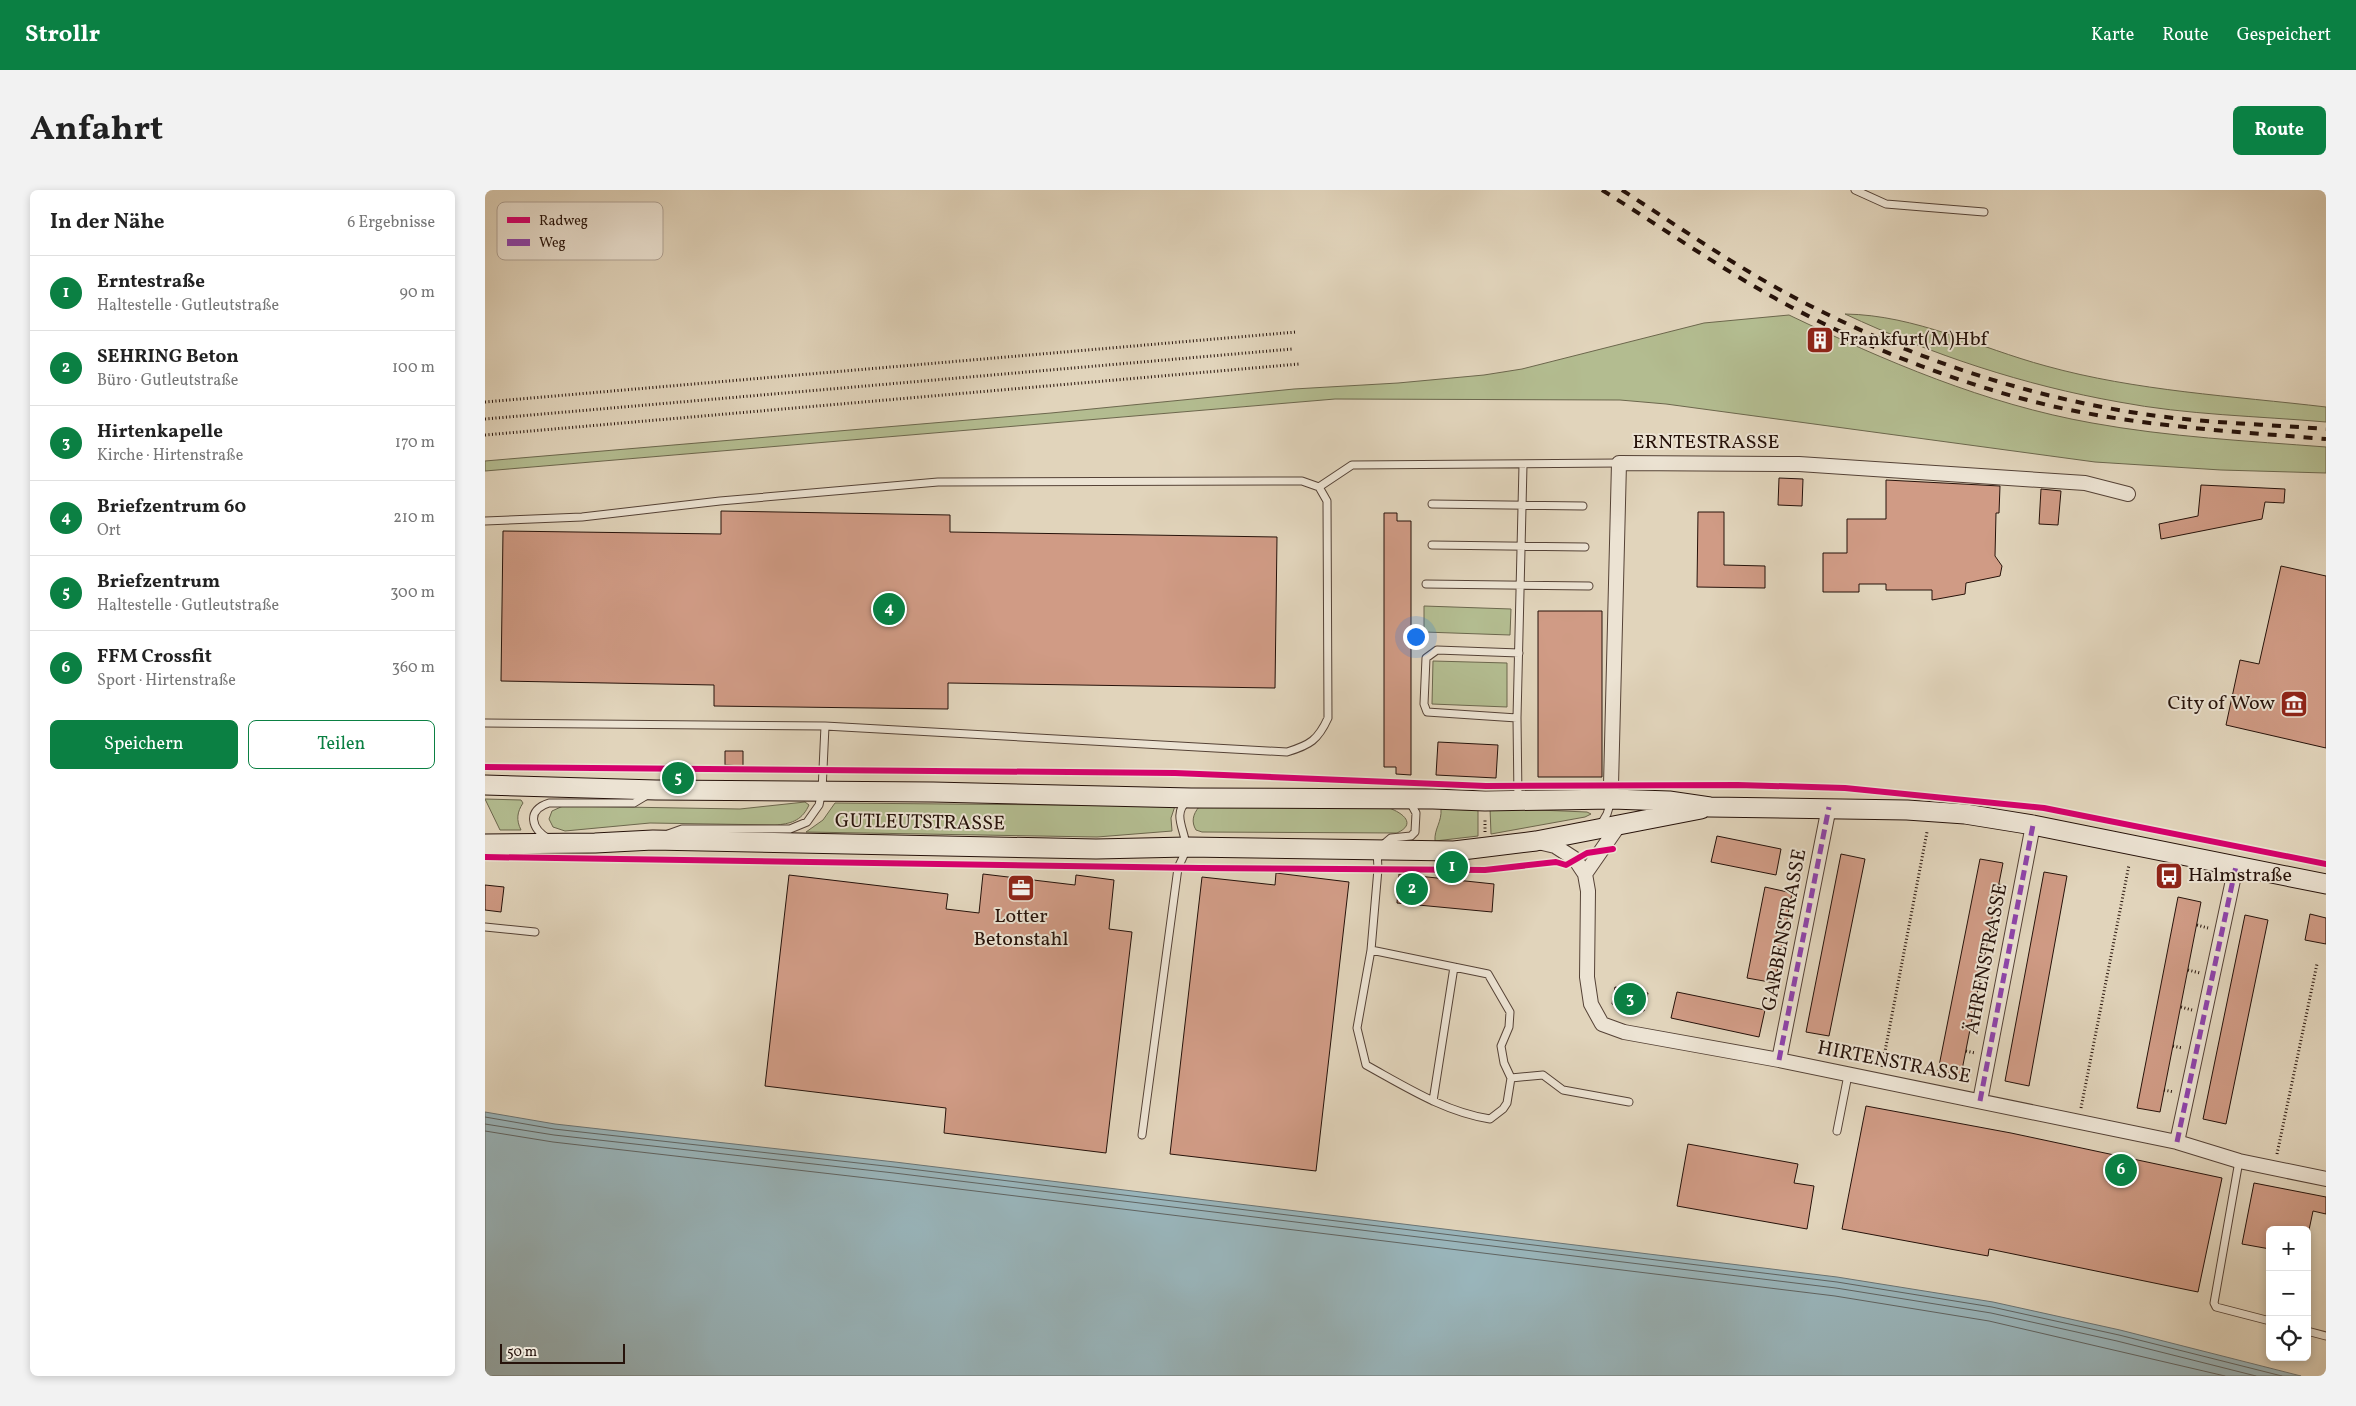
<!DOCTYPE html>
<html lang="de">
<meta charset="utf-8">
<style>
body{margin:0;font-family:Vollkorn,serif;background:#f2f2f2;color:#222}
.controls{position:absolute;right:15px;bottom:15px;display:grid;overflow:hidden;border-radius:8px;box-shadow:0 2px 8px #0003}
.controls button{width:45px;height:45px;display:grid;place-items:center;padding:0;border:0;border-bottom:1px solid #e0e0e0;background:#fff;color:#222;font:25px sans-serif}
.scale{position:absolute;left:15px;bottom:12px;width:125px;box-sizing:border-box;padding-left:5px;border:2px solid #26120a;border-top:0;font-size:14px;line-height:18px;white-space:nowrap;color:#26120a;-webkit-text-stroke:4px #ece3d3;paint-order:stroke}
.you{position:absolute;left:930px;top:446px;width:18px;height:18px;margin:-12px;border:4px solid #fff;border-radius:50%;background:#1a73e8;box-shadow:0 0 0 8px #1a73e833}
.badge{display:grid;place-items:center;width:32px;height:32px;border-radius:50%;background:#0b8043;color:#fff;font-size:16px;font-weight:700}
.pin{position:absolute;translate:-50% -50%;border:2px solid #fff;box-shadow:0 1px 5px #0006}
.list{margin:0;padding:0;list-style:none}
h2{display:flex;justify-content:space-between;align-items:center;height:65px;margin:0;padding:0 20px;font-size:21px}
h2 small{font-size:16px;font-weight:400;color:#767676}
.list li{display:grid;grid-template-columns:32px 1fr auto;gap:15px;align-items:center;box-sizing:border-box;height:75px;padding:0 20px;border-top:1px solid #e0e0e0}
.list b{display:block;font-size:19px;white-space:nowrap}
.list p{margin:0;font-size:16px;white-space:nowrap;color:#767676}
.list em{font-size:16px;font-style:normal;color:#767676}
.actions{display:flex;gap:10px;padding:15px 20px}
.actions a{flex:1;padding:11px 0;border:1px solid #0b8043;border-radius:8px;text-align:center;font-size:18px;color:#0b8043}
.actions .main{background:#0b8043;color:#fff}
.icon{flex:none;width:28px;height:28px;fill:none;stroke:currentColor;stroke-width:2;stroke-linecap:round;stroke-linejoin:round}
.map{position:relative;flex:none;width:1841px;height:1186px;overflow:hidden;border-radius:8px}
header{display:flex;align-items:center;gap:30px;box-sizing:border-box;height:70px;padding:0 25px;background:#0b8043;color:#fff}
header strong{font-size:24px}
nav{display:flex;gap:28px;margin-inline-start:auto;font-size:18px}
.intro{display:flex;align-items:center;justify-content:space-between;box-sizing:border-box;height:120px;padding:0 30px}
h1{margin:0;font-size:35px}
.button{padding:12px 22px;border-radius:8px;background:#0b8043;color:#fff;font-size:18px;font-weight:700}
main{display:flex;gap:30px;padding:0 30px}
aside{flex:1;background:#fff;border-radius:8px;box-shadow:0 2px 8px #0003}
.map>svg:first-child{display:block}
.green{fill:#b3bc90;stroke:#6c674d}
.water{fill:#99b5bb;stroke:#6b7474}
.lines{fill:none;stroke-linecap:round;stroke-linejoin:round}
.shore{stroke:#606462;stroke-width:1}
.building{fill:#d09b85;stroke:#26120a}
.lane-casing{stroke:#554236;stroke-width:9}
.street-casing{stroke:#554236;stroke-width:16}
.secondary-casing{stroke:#26120a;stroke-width:21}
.path{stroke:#26120a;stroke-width:3;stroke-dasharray:1 2.5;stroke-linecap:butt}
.lane{stroke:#ece3d3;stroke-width:7}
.street{stroke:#ece3d3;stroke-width:14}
.secondary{stroke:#ece3d3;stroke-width:19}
.rail{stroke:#26120a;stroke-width:4;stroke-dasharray:9 9;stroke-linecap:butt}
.quiet{stroke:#8e44ad;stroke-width:5;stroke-dasharray:10 5;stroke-linecap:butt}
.cycleway-casing{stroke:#ece3d3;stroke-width:9}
.cycleway{stroke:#d6006c;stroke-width:6}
.labels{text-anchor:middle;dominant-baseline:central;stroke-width:4;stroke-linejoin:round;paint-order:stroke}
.poi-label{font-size:20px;fill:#26120a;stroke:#ece3d3;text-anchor:start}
.street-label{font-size:20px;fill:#26120a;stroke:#ece3d3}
.key{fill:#ece3d3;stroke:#b1a497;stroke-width:1}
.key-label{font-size:14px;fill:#26120a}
</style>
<header>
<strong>Strollr</strong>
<nav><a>Karte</a><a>Route</a><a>Gespeichert</a></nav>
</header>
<div class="intro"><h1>Anfahrt</h1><a class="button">Route</a></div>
<main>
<aside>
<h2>In der Nähe<small>6 Ergebnisse</small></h2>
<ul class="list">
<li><span class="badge">1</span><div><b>Erntestraße</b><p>Haltestelle · Gutleutstraße</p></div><em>90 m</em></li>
<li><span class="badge">2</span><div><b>SEHRING Beton</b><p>Büro · Gutleutstraße</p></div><em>100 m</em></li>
<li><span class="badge">3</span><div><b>Hirtenkapelle</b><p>Kirche · Hirtenstraße</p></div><em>170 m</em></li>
<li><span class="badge">4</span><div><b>Briefzentrum 60</b><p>Ort</p></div><em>210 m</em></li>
<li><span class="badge">5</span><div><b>Briefzentrum</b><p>Haltestelle · Gutleutstraße</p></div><em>300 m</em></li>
<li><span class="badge">6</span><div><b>FFM Crossfit</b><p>Sport · Hirtenstraße</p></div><em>360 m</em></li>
</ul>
<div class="actions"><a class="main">Speichern</a><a>Teilen</a></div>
</aside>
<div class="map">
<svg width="1841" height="1186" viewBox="0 0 1841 1186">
<rect width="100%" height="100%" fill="#e1d4bb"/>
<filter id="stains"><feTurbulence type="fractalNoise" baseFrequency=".004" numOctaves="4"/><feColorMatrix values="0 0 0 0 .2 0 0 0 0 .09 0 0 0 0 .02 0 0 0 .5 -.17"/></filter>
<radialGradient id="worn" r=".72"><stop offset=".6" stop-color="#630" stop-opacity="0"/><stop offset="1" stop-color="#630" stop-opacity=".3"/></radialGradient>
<path class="green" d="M 1360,124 C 1431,125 1494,158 1561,176 C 1651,201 1748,206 1841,217 L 1841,232 C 1772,226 1702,225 1634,212 C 1538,195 1448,165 1360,124 Z
M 1304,125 C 1400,171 1500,214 1607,233 C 1684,247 1763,251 1841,257 L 1841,283 L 1736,280 L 1610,272 L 1181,214 L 1135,210 L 850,209 L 0,281 L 0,271 L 566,223 L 809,199 L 913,193 L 999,185 L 1037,179 L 1219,133 Z
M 939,416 L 1026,419 L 1025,445 L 939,442 Z
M 948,471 L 1022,473 L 1022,517 L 947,514 Z
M 0,609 L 36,610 L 38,613 C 32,622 31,630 36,640 L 15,640 Z
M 320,612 L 324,615 L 323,617 C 316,631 305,634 290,635 L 165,633 L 80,641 L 68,637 L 64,629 L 67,621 L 78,616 L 255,619 Z
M 350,613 L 690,616 L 686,628 L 687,641 L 612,647 L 321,642 L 338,630 Z
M 714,617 L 904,618 C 918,623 932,634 912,643 L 717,642 L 711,640 C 706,632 708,624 714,617 Z
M 1005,618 L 1102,622 L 1106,624 L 1100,627 L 1006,644 Z
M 956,619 L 993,620 L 993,646 L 950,651 C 949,639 957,632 956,619 Z"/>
<path class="water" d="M 0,922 L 70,934 L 410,972 L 1352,1087 L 1508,1112 L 1635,1140 L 1816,1186 L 0,1186 Z"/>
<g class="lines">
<path class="shore" d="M 0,927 L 69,939 L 409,977 L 1352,1092 L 1507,1117 L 1634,1145 L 1797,1186
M 0,934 L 69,945 L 409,983 L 1351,1098 L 1506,1123 L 1632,1151 L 1771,1186
M 0,941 L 68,952 L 408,991 L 1350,1106 L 1504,1131 L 1740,1186"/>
</g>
<path class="building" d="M 1328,138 L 1347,144 L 1342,161 L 1323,155 Z
M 1294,288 L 1318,289 L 1317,316 L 1293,315 Z
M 1401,290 L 1515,296 L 1514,323 L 1511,323 L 1510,366 L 1517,376 L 1515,386 L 1481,393 L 1480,404 L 1447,410 L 1447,400 L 1401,400 L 1401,394 L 1374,394 L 1374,402 L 1338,402 L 1338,363 L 1362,363 L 1362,329 L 1401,329 Z
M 1716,295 L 1800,299 L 1799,313 L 1780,312 L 1777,329 L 1676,349 L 1674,334 L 1713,326 Z
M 1556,299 L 1576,301 L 1573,335 L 1554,334 Z
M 236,321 L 465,325 L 465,342 L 792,347 L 790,498 L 463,493 L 463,519 L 229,516 L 229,495 L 16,491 L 18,341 L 236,344 Z
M 1213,322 L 1239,322 L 1239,375 L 1280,376 L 1280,398 L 1212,397 Z
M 899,323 L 912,323 L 912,331 L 926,331 L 926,585 L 911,584 L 911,577 L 899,577 Z
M 1796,376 L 1841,386 L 1841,558 L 1741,535 L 1755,470 L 1774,474 Z
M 1053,421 L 1117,421 L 1117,587 L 1053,587 Z
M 953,552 L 1013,555 L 1011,588 L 951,585 Z
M 240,561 L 258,561 L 258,576 L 240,575 Z
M 1232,646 L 1296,659 L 1291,685 L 1226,672 Z
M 1356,664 L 1380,669 L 1344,846 L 1321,842 Z
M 1495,669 L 1518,673 L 1476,885 L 1453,881 Z
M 1559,682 L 1582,686 L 1544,896 L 1520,891 Z
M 791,683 L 864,692 L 831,981 L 685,964 L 717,687 L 790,695 Z
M 498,684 L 590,695 L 591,685 L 629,690 L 624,739 L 647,742 L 621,963 L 459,943 L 461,918 L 280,896 L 304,685 L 463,704 L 461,719 L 494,723 Z
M 914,684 L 1009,694 L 1007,722 L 912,713 Z
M 0,695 L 19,697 L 16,722 L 0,720 Z
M 1280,697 L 1307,703 L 1290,793 L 1262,788 Z
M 1693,707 L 1716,712 L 1675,922 L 1652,918 Z
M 1825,724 L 1841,728 L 1841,754 L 1820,750 Z
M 1760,725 L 1783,730 L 1741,934 L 1718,929 Z
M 1130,797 L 1163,803 L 1159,821 L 1127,814 Z
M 1192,802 L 1280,820 L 1274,847 L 1186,828 Z
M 1381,916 L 1526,943 L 1737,988 L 1713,1102 L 1504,1059 L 1503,1066 L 1357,1039 Z
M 1203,954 L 1313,974 L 1309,993 L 1329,996 L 1322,1039 L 1192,1016 Z
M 1769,993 L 1841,1007 L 1841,1024 L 1828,1021 L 1824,1040 L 1785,1040 L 1785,1059 L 1757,1054 Z"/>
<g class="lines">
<g class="lane-casing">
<path id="lane" d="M 1370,0 L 1401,14 L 1499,22
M 834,297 L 867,275 L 1134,273
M 947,314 L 1098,316
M 0,331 L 97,327 L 235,311 L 453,292 L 817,291 L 834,297 L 842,311 L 843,528 C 833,550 825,555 802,562 L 340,536 L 0,533
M 947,355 L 1100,357
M 941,394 L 1104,396
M 1032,528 L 942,522 L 939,514 L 941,468 L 952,460 L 1034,463
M 1033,609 L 1032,528 L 1038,275
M 1115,636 L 1122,624 L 1126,611
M 183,644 L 197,639 L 305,639 L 322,632 L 334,615 L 337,601 L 340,536
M 64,649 C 46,639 41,620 64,613 L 149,613 L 164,604
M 0,737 L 50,742
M 886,760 L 1003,784 L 1025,822 L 1024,837 L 1016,856 L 1019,873 L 1026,888 L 1022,913 L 1018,919 L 1005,929 C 960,922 921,897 881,875 L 872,838 L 886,760 L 893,679 L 892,660 L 906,648 L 926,646 L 930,642 L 931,623 L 925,612
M 1026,888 L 1058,885 L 1078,900 L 1144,912
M 948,911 L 969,777
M 1352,941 L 1363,885
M 657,945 L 693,678 C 695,672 702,662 701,656 C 700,640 687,624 702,611
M 1754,971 L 1729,1113 L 1731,1117 L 1785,1131
M 1822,1141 L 1841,1146"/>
</g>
<g class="street-casing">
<path id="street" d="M 1127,609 L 1126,595 L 1134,273 L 1314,274 L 1600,293 L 1643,304
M 1053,652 L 1070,656 L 1090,669 L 1100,684 L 1103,701 L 1102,787 L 1106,814 L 1117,834 L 1139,842 L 1294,870 L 1692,952 L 1754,971 L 1841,989
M 1100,684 L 1134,635
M 1294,870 L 1344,617
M 1495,911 L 1548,635
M 1692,952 L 1751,676"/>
</g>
<g class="secondary-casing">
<path id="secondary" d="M 0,595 L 171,600 L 448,602 L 706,608 L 948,609 L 1000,611 L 1127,609 L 1184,611 L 1225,617 L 1422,620 L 1480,624 L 1548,635 L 1841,694
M 0,654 L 110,653 L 168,650 L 611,659 L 702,657 L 969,661 L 1051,651 L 1216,619"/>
</g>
<path class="path" d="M 0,212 L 811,142
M 0,229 L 807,159
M 0,245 L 814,174
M 1000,642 L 1000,628
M 1514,695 L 1523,697
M 1712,735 L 1723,738
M 1505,741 L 1514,743
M 1497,778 L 1507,780
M 1703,780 L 1715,783
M 1490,817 L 1499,819
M 1696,817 L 1707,820
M 1688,856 L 1697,858
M 1481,861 L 1490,863
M 1397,877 L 1442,642
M 1679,900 L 1689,902
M 1596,918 L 1644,675
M 1792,964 L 1832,774"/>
<use href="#lane" class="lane"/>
<use href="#street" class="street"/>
<use href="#secondary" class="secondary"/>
<path class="rail" d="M 1117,0 C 1181,40 1243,84 1310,119 C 1385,159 1468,191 1550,212 C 1646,236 1743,241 1841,249
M 1137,0 C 1191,35 1244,72 1301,103 C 1410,162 1529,204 1652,223 C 1714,233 1778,234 1841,239"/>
<path class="quiet" d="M 1294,870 L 1344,617
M 1495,911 L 1548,635
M 1692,952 L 1751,676"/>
<g class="cycleway-casing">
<path id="cycleway" d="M 0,577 L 690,583 L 1001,596 L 1253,595 L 1360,598 L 1559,618 L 1841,674
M 0,667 L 715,678 L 1000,680 L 1071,672 L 1081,675 L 1102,663 L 1128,659"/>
</g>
<use href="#cycleway" class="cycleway"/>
</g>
<defs>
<g id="building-square" transform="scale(1.4375)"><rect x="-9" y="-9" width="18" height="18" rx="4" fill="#8f2418" stroke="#ece3d3"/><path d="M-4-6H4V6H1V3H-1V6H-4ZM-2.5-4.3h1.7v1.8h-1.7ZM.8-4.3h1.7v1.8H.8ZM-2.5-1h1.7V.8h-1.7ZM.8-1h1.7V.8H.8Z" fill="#fff"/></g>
<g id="museum-square" transform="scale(1.4375)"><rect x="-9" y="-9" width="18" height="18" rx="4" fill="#8f2418" stroke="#ece3d3"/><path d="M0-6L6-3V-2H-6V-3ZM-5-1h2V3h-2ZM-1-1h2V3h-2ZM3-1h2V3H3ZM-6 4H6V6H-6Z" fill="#fff"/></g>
<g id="bus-square" transform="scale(1.4375)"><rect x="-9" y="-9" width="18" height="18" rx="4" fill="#8f2418" stroke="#ece3d3"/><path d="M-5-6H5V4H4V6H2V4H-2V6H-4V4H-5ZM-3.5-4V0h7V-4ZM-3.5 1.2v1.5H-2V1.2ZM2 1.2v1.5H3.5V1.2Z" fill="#fff"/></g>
<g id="office-square" transform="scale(1.4375)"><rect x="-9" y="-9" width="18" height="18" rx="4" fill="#8f2418" stroke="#ece3d3"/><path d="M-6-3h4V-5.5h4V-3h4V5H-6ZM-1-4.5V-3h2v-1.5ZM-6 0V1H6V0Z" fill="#fff"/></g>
</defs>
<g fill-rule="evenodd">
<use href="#building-square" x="1335" y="150"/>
<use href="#museum-square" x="1809" y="514"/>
<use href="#bus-square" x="1684" y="686"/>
<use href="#office-square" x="536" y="698"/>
</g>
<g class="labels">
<g class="poi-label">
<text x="1354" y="150">Frankfurt(M)Hbf</text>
<text x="1790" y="514" text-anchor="end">City of Wow</text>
<text x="1703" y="686">Halmstraße</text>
<text x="536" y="727" text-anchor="middle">Lotter<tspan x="536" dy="23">Betonstahl</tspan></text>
</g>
<g class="street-label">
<text x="1221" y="253">ERNTESTRASSE</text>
<text transform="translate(435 633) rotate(1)">GUTLEUTSTRASSE</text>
<text transform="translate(1300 740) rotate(-79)">GARBENSTRASSE</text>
<text transform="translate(1502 769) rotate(-79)">ÄHRENSTRASSE</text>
<text transform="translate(1409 873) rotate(11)">HIRTENSTRASSE</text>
</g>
</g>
<rect x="12" y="12" width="166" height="58" rx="8" class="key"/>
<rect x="22" y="27" width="23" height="6" fill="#d6006c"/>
<rect x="22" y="49" width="23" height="7" fill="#8e44ad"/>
<g class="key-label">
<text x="54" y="35">Radweg</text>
<text x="54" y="57">Weg</text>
</g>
<rect width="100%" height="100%" filter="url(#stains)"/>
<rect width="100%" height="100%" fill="url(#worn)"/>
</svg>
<div class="controls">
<button>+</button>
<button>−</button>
<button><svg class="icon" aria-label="locate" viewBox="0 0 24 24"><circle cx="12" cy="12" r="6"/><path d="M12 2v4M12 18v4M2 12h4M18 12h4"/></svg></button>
</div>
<div class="scale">50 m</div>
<div class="you"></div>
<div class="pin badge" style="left:967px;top:677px">1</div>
<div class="pin badge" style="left:927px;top:699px">2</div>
<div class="pin badge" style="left:1145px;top:809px">3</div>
<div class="pin badge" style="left:404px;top:419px">4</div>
<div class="pin badge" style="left:193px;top:588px">5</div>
<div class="pin badge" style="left:1636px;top:980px">6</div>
</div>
</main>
